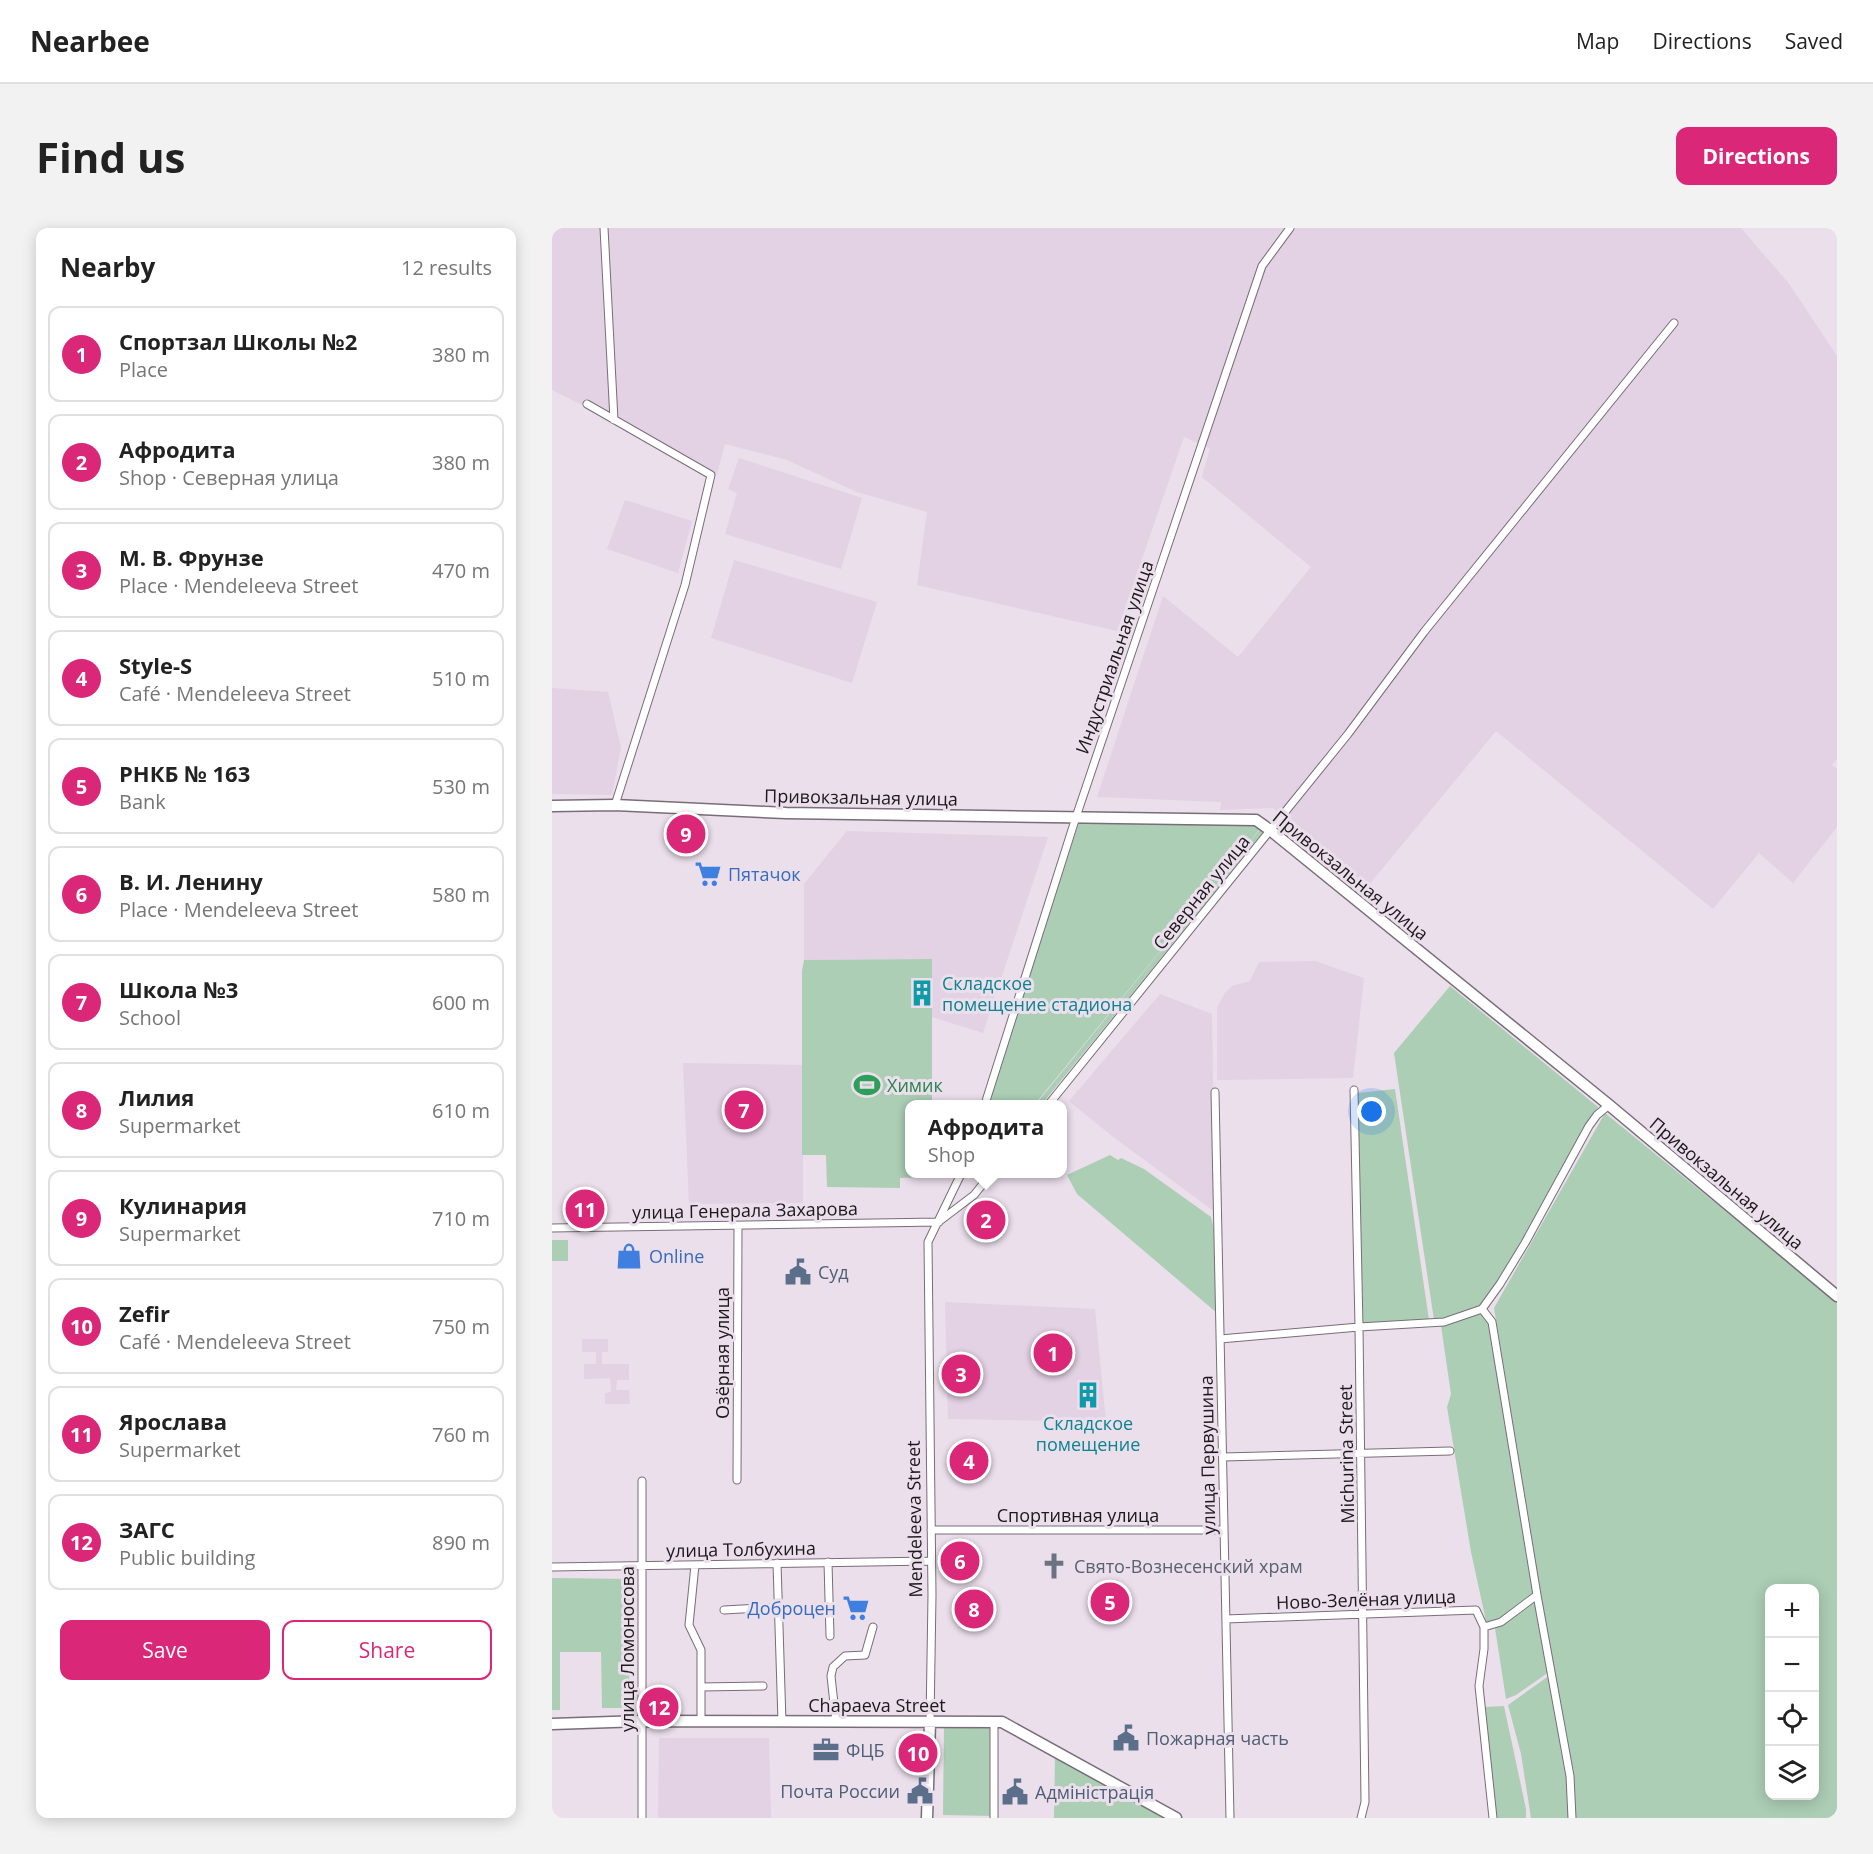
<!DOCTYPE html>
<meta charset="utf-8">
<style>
body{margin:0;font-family:"Open Sans",sans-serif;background:#f2f2f2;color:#222}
.controls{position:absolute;right:18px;bottom:18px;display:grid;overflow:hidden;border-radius:12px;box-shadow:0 3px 15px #0003}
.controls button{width:54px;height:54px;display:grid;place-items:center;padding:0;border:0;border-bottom:2px solid #e0e0e0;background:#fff;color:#222;font:30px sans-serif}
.you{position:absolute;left:820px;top:884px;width:21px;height:21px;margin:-15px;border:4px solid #fff;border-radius:50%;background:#1a73e8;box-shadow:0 0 0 9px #1a73e833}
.badge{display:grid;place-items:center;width:39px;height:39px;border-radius:50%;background:#db2777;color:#fff;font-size:20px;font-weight:700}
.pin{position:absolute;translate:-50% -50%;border:3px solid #fff;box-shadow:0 2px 6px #0006}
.popup{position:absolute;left:353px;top:872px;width:162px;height:78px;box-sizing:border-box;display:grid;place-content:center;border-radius:12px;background:#fff;filter:drop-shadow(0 2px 4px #0005);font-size:20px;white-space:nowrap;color:#767676}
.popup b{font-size:22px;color:#222}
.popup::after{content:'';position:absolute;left:50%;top:100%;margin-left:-12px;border:12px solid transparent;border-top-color:#fff}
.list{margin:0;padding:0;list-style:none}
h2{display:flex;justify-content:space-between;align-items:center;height:78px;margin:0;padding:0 24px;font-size:26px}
h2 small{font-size:20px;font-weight:400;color:#767676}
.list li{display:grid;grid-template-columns:39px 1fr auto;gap:18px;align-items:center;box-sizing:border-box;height:96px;margin:0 12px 12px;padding:0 12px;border:2px solid #e0e0e0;border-radius:12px}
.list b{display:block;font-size:22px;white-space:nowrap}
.list p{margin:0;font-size:20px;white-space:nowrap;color:#767676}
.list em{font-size:20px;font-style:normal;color:#767676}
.actions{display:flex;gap:12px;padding:18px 24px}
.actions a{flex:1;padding:14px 0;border:2px solid #db2777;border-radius:12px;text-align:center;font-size:21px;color:#db2777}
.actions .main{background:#db2777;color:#fff}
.icon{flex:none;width:33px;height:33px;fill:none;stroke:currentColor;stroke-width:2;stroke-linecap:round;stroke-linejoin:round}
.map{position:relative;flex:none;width:1285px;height:1590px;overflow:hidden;border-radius:12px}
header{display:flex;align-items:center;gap:36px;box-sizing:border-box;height:84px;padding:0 30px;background:#fff;border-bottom:2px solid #e0e0e0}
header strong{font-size:28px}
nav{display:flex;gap:33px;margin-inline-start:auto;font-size:21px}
.intro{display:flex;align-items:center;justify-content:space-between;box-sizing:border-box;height:144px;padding:0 36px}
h1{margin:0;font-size:42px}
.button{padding:15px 27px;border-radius:12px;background:#db2777;color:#fff;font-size:21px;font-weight:700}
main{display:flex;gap:36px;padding:0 36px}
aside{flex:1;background:#fff;border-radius:12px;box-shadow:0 3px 15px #0003}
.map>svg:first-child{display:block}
.built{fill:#e3d1e4}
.green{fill:#acceb5;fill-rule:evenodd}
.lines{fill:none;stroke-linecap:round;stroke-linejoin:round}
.street-casing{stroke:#786d78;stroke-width:9}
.secondary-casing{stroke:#786d78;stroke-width:13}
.street{stroke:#fff;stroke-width:7}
.secondary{stroke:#fff;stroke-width:10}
.labels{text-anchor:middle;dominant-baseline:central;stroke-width:6;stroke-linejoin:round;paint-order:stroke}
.street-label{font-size:18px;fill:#1c181c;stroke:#ebdfec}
.shop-label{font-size:18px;fill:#366cbe;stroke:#ebdfec;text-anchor:start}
.culture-label{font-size:18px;fill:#0d838f;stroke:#ebdfec;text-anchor:start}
.leisure-label{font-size:18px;fill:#27864d;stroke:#ebdfec;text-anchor:start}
.service-label{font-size:18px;fill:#4e5e75;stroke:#ebdfec;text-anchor:start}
.worship-label{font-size:18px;fill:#5b616d;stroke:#ebdfec;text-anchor:start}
</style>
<header>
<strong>Nearbee</strong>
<nav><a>Map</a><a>Directions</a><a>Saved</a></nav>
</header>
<div class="intro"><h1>Find us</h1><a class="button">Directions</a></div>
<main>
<aside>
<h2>Nearby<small>12 results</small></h2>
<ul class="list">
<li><span class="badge">1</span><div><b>Спортзал Школы №2</b><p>Place</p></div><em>380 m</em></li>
<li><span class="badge">2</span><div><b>Афродита</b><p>Shop · Северная улица</p></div><em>380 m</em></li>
<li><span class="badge">3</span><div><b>М. В. Фрунзе</b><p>Place · Mendeleeva Street</p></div><em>470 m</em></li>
<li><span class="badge">4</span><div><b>Style-S</b><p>Café · Mendeleeva Street</p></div><em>510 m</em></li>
<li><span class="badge">5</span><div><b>РНКБ № 163</b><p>Bank</p></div><em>530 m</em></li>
<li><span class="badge">6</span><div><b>В. И. Ленину</b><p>Place · Mendeleeva Street</p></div><em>580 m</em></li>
<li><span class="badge">7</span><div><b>Школа №3</b><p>School</p></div><em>600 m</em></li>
<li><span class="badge">8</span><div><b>Лилия</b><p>Supermarket</p></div><em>610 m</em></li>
<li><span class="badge">9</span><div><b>Кулинария</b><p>Supermarket</p></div><em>710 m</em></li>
<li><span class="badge">10</span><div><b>Zefir</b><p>Café · Mendeleeva Street</p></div><em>750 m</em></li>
<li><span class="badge">11</span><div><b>Ярослава</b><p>Supermarket</p></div><em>760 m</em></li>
<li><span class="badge">12</span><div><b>ЗАГС</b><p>Public building</p></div><em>890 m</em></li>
</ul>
<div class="actions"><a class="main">Save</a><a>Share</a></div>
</aside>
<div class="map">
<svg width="1285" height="1590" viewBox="0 0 1285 1590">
<rect width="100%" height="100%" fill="#ebdfec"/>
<path class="built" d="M 0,0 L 1189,0 L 1238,57 L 1285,128 L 1285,531 L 1280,537 L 1285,541 L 1285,599 L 1241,655 L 1207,625 L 1161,681 L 944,503 L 816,658 L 721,580 L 668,582 L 669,574 L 545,569 L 611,368 L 686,429 L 759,339 L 650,249 L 658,220 L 632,209 L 565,403 L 365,357 L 375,284 L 305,264 L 235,232 L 173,216 L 165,246 L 36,171 L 30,177 L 0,162 Z
M 187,230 L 310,270 L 289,341 L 173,306 L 185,265 L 176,261 Z
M 73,272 L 140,293 L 126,345 L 55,321 Z
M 182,332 L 325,374 L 300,455 L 159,410 Z
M 0,460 L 56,464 L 69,519 L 60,567 L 0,566 Z
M 295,603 L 496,609 L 431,805 L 380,789 L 379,731 L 252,732 L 252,656 Z
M 763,733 L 812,750 L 801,850 L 665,852 L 665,779 L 673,765 L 680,758 L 698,753 L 707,734 Z
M 608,766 L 660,786 L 663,984 L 560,908 L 517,873 Z
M 131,835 L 251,837 L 251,975 L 137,976 Z
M 393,1074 L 543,1081 L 554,1194 L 396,1191 Z
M 30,1111 L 56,1111 L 56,1124 L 50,1124 L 50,1136 L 77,1136 L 77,1152 L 65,1152 L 64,1162 L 77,1162 L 78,1176 L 53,1176 L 53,1165 L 59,1164 L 58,1150 L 32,1151 L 32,1136 L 44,1136 L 44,1124 L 30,1124 Z
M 107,1510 L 217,1510 L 219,1590 L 106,1590 Z"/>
<path class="green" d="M 527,594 L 701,595 L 709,599 L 682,634 L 708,601 L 712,604 L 490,876 L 484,876 L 677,639 L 483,876 L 435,876 Z
M 380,731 L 380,876 L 358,876 L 358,946 L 379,946 L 379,949 L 348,950 L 348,960 L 275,959 L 274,927 L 250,927 L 250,743 L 252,732 Z
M 898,758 L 1046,879 L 970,1015 L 929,1079 L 891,1091 L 882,1092 L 842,825 Z
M 843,861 L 877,1092 L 811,1096 L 806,865 Z
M 1053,885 L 1285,1074 L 1285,1590 L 1023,1590 L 1021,1562 L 942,1080 ZM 1218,1360 L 1262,1360 L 1262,1568 L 1218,1568 Z
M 558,927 L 566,932 L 569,930 L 592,941 L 659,989 L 662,1001 L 665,1085 L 525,966 L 515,947 Z
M 0,1012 L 16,1012 L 16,1033 L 0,1033 Z
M 929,1086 L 937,1094 L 983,1366 L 942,1395 L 934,1393 L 919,1324 L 895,1179 L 899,1166 L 889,1098 Z
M 0,1350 L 78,1351 L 77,1480 L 50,1480 L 49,1424 L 8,1424 L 8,1482 L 0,1482 Z
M 984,1372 L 997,1444 L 964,1467 L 954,1471 L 943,1400 L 954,1394 L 980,1373 Z
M 998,1447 L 1015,1550 L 1018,1590 L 979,1590 L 969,1526 L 956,1477 Z
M 952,1478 L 974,1581 L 974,1590 L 944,1590 L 933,1479 Z
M 392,1494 L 442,1494 L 442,1588 L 391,1587 Z
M 503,1527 L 615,1590 L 502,1590 Z"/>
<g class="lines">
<g class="street-casing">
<path id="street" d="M 52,0 L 62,192
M 35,176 L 159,247 L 133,357 L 63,577
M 802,862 L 807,1099 L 813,1574 L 809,1590
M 663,864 L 678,1590
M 433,876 L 524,589 L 710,38 L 738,0
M 497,876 L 796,506 L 872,404 L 1122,95
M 389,992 L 422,967 L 439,946
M 0,1000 L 387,994
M 930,1081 L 940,1094 L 985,1367 L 1018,1548 L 1020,1590
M 668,1111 L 807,1099 L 892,1094 L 930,1081 L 948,1056 L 973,1015 L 1037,898 L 1045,887 L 1057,877
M 671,1229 L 898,1223
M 185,1252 L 186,998
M 379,1302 L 672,1302
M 276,1334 L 278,1408
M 225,1335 L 230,1494
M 143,1337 L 137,1397 L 149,1422 L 149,1494
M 0,1339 L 379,1333
M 172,1382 L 227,1379
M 674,1391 L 924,1382 L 932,1399 L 932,1421 L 927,1458 L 941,1590
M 932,1399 L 949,1394 L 985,1367
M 149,1459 L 211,1458
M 284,1494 L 279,1448 L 281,1439 L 293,1428 L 313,1427 L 321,1399
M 378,1494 L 380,1367 L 376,1014 L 409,946
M 90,1590 L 90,1253
M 442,1590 L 442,1494"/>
</g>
<g class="secondary-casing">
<path id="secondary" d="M 0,578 L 63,577 L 234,585 L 704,592 L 718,602 L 1057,877 L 1285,1068
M 0,1496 L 90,1493 L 450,1494 L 624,1590
M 375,1590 L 378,1494"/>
</g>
<use href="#street" class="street"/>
<use href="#secondary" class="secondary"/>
</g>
<defs>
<g id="supermarket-bare" transform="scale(2.07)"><path d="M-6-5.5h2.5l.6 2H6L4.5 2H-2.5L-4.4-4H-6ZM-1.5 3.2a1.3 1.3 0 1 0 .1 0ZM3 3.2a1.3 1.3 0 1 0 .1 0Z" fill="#3f7fe0" stroke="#ebdfec" stroke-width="2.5" paint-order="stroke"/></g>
<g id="building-bare" transform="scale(2.07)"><path d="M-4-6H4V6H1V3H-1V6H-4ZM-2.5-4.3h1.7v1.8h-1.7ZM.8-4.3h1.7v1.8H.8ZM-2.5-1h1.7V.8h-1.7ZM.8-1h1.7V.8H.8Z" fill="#0f9aa8" stroke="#ebdfec" stroke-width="2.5" paint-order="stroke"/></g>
<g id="stadium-bare" transform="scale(2.07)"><path d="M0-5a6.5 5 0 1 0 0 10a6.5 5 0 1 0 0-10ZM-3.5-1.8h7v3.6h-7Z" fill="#2e9e5b" stroke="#ebdfec" stroke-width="2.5" paint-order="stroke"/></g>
<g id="shop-bare" transform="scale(2.07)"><path d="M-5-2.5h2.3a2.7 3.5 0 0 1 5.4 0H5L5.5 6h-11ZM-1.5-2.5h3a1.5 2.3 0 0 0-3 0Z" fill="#3f7fe0" stroke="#ebdfec" stroke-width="2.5" paint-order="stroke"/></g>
<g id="civic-bare" transform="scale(2.07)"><path d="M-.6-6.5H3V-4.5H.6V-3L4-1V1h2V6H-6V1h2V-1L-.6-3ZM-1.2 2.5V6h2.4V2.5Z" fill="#5c6f8a" stroke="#ebdfec" stroke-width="2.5" paint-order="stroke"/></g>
<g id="church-bare" transform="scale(2.07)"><path d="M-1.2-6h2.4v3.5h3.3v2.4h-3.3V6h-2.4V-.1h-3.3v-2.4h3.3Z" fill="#6b7280" stroke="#ebdfec" stroke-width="2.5" paint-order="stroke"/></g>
<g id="office-bare" transform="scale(2.07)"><path d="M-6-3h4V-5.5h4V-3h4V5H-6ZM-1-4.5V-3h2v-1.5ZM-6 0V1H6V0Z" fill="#5c6f8a" stroke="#ebdfec" stroke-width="2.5" paint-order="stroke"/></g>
</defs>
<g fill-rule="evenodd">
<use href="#supermarket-bare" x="156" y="646"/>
<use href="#building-bare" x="370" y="765"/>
<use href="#stadium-bare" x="315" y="857"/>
<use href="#shop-bare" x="77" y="1028"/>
<use href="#civic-bare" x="246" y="1044"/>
<use href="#building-bare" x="536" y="1167"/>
<use href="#church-bare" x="502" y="1338"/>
<use href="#supermarket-bare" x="304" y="1380"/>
<use href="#civic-bare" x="574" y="1510"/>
<use href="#office-bare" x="274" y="1522"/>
<use href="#civic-bare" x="368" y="1563"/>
<use href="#civic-bare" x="463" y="1564"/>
</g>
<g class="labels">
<g class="street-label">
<text transform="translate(562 429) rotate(-71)">Индустриальная улица</text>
<text transform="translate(309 569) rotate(1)">Привокзальная улица</text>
<text transform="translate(799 647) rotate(39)">Привокзальная улица</text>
<text transform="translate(649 664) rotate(-51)">Северная улица</text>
<text transform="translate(1175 955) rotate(40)">Привокзальная улица</text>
<text transform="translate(193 982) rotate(-1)">улица Генерала Захарова</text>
<text transform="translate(170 1125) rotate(-90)">Озёрная улица</text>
<text transform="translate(794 1226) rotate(-91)">Michurina Street</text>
<text transform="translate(655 1227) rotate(-91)">улица Первушина</text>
<text x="526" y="1287">Спортивная улица</text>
<text transform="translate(362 1291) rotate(-91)">Mendeleeva Street</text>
<text transform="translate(189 1321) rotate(-1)">улица Толбухина</text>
<text transform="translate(814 1371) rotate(-2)">Ново-Зелёная улица</text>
<text transform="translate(75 1421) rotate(-90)">улица Ломоносова</text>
<text x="325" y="1477">Chapaeva Street</text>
</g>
<g class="shop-label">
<text x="176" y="646">Пятачок</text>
<text x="97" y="1028">Online</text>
<text x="284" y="1380" text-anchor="end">Доброцен</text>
</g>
<g class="culture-label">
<text x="390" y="755">Складское<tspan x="390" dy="21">помещение стадиона</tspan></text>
<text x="536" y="1195" text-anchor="middle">Складское<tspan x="536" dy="21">помещение</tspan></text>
</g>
<g class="leisure-label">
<text x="335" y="857">Химик</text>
</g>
<g class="service-label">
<text x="266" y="1044">Суд</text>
<text x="594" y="1510">Пожарная часть</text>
<text x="294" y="1522">ФЦБ</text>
<text x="348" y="1563" text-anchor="end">Почта России</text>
<text x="483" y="1564">Адміністрація</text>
</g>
<g class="worship-label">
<text x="522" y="1338">Свято-Вознесенский храм</text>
</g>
</g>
</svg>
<div class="controls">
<button>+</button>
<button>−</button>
<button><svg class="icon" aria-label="locate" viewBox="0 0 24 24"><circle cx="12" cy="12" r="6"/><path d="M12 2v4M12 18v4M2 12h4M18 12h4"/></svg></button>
<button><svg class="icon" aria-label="layers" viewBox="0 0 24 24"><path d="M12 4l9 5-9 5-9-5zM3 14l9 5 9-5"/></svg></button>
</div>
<div class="you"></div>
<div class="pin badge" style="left:501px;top:1125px">1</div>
<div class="pin badge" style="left:434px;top:992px">2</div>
<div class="popup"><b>Афродита</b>Shop</div>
<div class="pin badge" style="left:409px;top:1146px">3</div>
<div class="pin badge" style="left:417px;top:1233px">4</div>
<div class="pin badge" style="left:558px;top:1374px">5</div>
<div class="pin badge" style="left:408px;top:1333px">6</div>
<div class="pin badge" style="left:192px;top:882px">7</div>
<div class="pin badge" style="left:422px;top:1381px">8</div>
<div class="pin badge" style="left:134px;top:606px">9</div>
<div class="pin badge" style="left:366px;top:1525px">10</div>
<div class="pin badge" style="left:33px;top:981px">11</div>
<div class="pin badge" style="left:107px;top:1479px">12</div>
</div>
</main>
